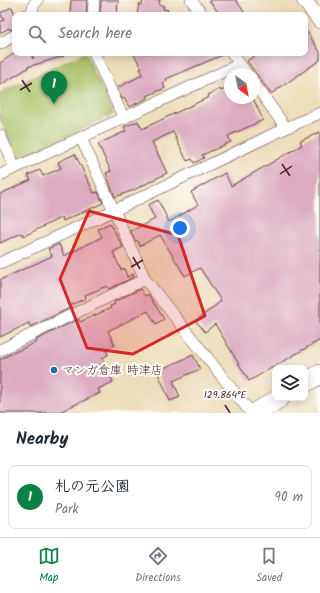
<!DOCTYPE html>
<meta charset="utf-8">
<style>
body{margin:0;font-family:Kalam,"Klee One",sans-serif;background:#f6f6f7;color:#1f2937}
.controls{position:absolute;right:12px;bottom:12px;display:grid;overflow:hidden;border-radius:8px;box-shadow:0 2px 10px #0003}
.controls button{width:36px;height:36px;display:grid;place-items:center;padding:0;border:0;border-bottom:1px solid #e0e1e3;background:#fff;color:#1f2937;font:20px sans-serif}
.compass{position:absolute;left:224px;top:68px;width:36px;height:36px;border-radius:50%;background:#fff;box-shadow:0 2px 10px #0003;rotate:148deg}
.you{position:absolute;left:180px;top:228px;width:14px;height:14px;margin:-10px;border:3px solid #fff;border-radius:50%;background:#1a73e8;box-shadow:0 0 0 6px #1a73e833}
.badge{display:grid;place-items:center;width:26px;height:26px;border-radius:50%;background:#0b8043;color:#fff;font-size:13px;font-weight:700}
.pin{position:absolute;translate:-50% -33px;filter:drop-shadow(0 1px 2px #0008)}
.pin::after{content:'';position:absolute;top:21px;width:14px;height:12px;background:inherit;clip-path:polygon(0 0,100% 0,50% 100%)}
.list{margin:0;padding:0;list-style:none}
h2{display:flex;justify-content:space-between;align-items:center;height:52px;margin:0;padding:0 16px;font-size:17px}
h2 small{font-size:13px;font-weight:400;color:#747a83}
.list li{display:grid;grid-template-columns:26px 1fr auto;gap:12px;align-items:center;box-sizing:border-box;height:64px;margin:0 8px 8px;padding:0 8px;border:1px solid #e0e1e3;border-radius:8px}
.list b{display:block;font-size:15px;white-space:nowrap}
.list p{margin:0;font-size:13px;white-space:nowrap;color:#747a83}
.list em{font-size:13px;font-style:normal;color:#747a83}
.icon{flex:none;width:22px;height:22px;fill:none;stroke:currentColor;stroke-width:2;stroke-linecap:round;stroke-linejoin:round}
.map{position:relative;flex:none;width:320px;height:413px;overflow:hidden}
.search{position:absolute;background:#fff;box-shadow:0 2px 10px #0003;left:12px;right:12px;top:12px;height:44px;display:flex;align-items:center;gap:10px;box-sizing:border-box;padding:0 14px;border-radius:8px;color:#747a83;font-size:15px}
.sheet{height:124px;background:#fff}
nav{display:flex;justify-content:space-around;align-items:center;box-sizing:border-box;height:56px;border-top:1px solid #e0e1e3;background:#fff;font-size:11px;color:#747a83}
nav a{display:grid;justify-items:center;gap:2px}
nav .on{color:#0b8043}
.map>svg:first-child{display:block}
.green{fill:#a9c066;stroke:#7a7048}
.building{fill:#ddacc1}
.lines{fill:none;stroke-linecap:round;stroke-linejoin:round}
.street-casing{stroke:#623c41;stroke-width:12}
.secondary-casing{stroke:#623c41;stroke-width:16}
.highway-casing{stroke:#623c41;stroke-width:20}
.street{stroke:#fff;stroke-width:11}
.secondary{stroke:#fff;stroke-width:15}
.highway{stroke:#fff;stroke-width:19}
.marked{fill:#d62828;fill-opacity:0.2;stroke:#d62828;stroke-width:3;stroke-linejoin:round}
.ticks{fill:none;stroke:#4a1f2b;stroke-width:1.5}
.poi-dot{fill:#1f6fb2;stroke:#fdfcf7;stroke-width:1.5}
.labels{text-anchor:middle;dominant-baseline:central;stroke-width:4;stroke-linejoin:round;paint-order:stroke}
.poi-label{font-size:12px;fill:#4a1f2b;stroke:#fdfcf7;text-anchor:start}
.ticks-label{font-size:10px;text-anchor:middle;fill:#4a1f2b;stroke:#fdfcf7;stroke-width:4;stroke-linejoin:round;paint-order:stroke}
</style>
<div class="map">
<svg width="320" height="413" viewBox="0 0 320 413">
<rect width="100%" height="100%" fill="#fdfcf7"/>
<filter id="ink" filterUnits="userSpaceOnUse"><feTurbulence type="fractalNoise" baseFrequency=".025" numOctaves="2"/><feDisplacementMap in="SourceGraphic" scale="8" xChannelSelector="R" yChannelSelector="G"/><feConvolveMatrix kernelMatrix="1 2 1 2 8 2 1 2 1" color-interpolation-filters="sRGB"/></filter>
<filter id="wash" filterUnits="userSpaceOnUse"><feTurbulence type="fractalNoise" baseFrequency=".012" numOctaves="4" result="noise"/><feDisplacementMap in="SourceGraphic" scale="16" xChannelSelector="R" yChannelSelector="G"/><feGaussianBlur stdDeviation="0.9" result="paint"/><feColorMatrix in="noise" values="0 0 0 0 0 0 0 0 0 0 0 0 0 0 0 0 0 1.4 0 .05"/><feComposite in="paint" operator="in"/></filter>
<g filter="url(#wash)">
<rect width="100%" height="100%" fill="#eddebb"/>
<path class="green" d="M 85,53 L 113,114 L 19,159 L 0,118 L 0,93 Z"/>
<g id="blocks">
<path class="building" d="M 71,0 L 87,0 L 86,15 L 70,15 Z
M 101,0 L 118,0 L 117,15 L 100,15 Z
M 143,0 L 160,0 L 159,5 L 164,6 L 163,9 L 168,10 L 167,15 L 137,15 L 139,4 L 142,5 Z
M 209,0 L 236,0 L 246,15 L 220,15 Z
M 12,7 L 15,15 L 25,10 L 24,15 L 15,15 L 15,28 L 10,30 L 9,28 L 0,33 L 0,22 L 4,20 L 0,13 Z
M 305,29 L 320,52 L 320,60 L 271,94 L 247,61 L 258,53 L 305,53 Z
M 15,53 L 30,53 L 33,59 L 34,53 L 64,53 L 64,56 L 27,67 L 28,68 L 0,85 L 0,63 Z
M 133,53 L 225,53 L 225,54 L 166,79 L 167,81 L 163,83 L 165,88 L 147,96 L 148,98 L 129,107 L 124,98 L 122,99 L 117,88 L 142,75 L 140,69 L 142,68 Z
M 230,87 L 230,98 L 253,98 L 263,120 L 228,136 L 231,142 L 202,155 L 204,158 L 194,163 L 192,159 L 187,161 L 173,132 L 152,142 L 167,173 L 134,190 L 115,197 L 106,173 L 111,171 L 98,144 L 126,131 L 124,127 L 138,121 L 142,129 L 209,97 L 208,95 L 220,89 L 221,91 Z
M 320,132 L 320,340 L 249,381 L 215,324 L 205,332 L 196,321 L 221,301 L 200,268 L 185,276 L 160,235 L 140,246 L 137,240 L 135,241 L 131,231 L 155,219 L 148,205 L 158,200 L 169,222 L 198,205 L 191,192 L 225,173 L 231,186 L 302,145 L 300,141 Z
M 75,154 L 94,193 L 98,192 L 103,203 L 63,221 L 62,217 L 24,236 L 22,233 L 0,243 L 0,194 L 31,180 L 28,175 L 40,170 L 43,176 L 61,168 L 58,162 Z
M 110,223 L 123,247 L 113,252 L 121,270 L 124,268 L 127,277 L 133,274 L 134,277 L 109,289 L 107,286 L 85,295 L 86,298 L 71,305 L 72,307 L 30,327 L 29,323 L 0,337 L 0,280 L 52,256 L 48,249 L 59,244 L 64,256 L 102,237 L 98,229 Z
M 140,289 L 145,296 L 148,294 L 164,319 L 156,324 L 148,311 L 108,331 L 115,345 L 106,349 L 108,355 L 102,358 L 113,382 L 98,389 L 100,393 L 57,413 L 0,413 L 0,359 L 37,342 L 36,340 L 78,319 L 80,322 L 111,308 L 110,306 L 115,304 L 114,302 Z
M 193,355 L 200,369 L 173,381 L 180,397 L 170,401 L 157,371 Z"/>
</g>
</g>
<g filter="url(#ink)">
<use href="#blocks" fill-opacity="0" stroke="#623c41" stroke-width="1"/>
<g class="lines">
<g class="street-casing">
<path id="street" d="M 191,0 L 203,15
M 31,15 L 34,4 L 38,0
M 93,15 L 94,0
M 0,44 L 15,35
M 94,53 L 124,119
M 232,53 L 247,74
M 254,83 L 286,128
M 0,135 L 15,168
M 81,138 L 145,279 L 251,413
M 0,175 L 240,64
M 0,263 L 115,210 L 286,128 L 320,113
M 0,350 L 145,279"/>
</g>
<g class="secondary-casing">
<path id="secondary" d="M 304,0 L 320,21"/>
</g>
<g class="highway-casing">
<path id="highway" d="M 305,383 L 320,374
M 255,413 L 280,398"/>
</g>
<use href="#street" class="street"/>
<use href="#secondary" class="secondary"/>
<use href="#highway" class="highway"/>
</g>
</g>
<path class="marked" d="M 89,211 L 178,235 L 205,316 L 133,354 L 87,348 L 60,279 Z"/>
<path class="ticks" d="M 22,80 L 30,92M 20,90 L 32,83M 282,164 L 290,176M 280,174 L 292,166M 133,257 L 140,269M 131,267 L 143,260M 225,405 L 230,413"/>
<circle class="poi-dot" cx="54" cy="370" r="4"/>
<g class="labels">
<g class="poi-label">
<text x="62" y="370">マンガ倉庫 時津店</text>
</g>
</g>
<g class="ticks-label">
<text x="225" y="398">129.864°E</text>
</g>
</svg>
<div class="controls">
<button><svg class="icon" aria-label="layers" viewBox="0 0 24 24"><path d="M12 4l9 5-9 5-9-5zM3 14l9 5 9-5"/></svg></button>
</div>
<svg class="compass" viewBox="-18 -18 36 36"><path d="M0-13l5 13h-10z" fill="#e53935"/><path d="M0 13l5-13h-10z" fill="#747a83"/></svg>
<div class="you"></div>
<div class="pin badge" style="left:54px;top:104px">1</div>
<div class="search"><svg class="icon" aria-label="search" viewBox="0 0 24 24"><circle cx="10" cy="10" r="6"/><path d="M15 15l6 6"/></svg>Search here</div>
</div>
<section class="sheet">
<h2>Nearby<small></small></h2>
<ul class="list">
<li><span class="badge">1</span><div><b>札の元公園</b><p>Park</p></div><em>90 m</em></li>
</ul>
</section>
<nav>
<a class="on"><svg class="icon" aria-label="map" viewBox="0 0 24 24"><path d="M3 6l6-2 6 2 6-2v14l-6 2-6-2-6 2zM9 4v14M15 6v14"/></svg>Map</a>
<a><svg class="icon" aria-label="directions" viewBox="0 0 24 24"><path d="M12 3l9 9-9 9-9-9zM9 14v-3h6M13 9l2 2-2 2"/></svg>Directions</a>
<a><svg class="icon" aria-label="saved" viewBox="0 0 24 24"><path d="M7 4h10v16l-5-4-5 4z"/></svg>Saved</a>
</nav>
